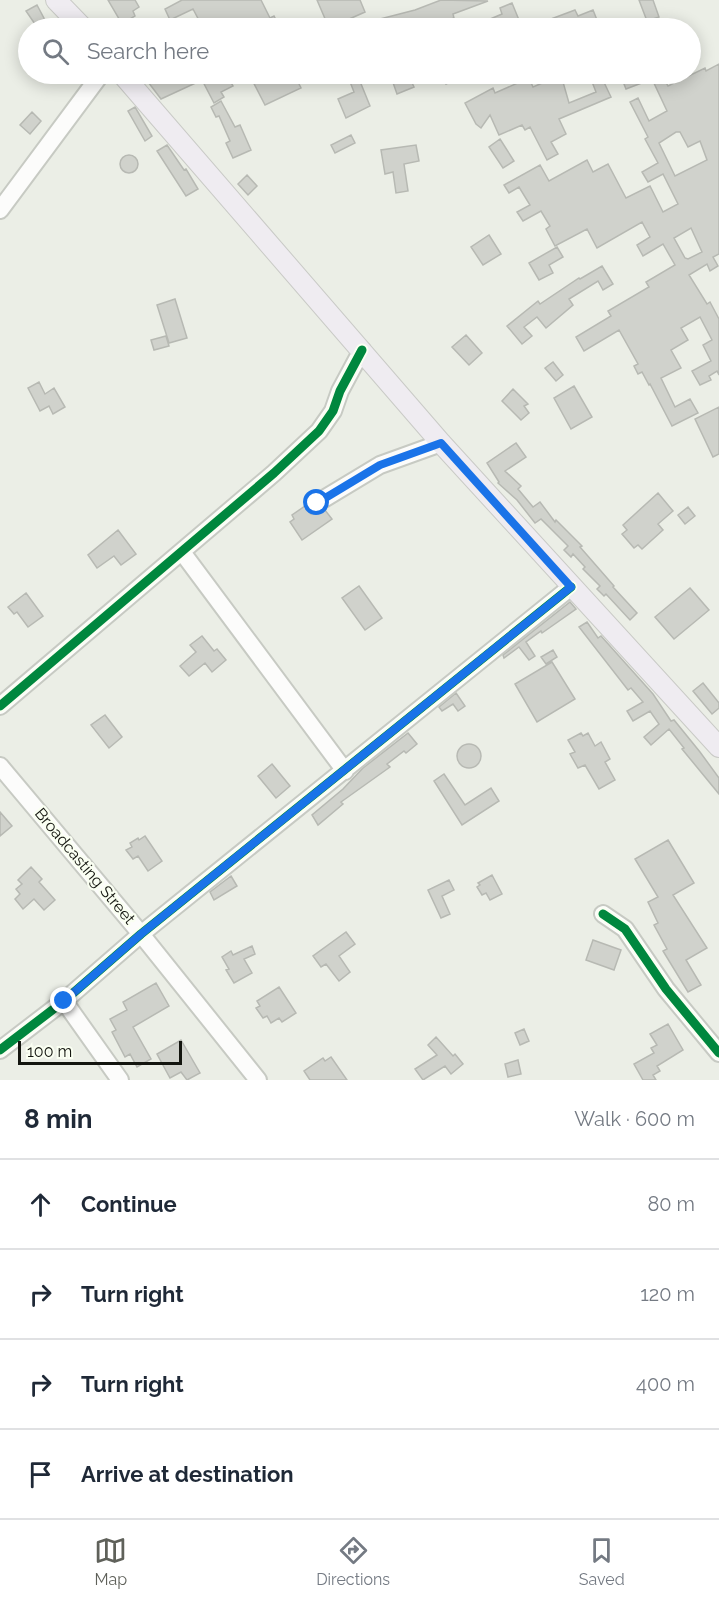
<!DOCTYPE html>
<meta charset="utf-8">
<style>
body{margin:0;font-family:Raleway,sans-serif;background:#f6f6f7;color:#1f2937}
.scale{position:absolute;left:18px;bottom:15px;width:164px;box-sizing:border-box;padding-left:6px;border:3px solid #13150f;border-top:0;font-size:16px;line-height:21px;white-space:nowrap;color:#13150f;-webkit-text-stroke:4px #fafff2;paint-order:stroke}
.stop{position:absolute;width:18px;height:18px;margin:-14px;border:4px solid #1a73e8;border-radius:50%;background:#fff}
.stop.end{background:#1a73e8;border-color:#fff;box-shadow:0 2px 6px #0008}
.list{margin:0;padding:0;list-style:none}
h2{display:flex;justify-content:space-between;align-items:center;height:78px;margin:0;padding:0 24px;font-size:26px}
h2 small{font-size:20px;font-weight:400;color:#747a83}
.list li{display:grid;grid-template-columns:39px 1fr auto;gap:18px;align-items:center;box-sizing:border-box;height:90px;padding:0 24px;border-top:2px solid #e0e1e3}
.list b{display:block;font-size:22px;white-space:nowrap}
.list em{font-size:20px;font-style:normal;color:#747a83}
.icon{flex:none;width:33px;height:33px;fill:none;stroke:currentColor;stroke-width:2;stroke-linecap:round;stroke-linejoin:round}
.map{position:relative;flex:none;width:719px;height:1080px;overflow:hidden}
.search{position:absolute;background:#fff;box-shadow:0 3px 15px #0003;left:18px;right:18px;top:18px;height:66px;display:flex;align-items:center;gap:15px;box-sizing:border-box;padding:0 21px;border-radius:33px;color:#747a83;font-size:22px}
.sheet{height:438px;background:#fff}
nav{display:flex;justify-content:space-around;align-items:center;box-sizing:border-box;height:84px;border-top:2px solid #e0e1e3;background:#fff;font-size:16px;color:#747a83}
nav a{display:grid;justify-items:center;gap:3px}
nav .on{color:#5f615a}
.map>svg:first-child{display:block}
.building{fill:#d0d2cc;stroke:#b7b9b3;stroke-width:1.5;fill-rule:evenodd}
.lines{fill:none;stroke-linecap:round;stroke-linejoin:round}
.minor-casing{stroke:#c7cac3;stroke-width:20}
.major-casing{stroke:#c9cac6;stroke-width:22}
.minor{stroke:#fcfcfb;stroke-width:16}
.major{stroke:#efecf1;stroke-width:20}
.cycleway-casing{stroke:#fafff2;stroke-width:13}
.cycleway{stroke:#00873e;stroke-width:9}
.route{stroke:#1a73e8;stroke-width:8}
.labels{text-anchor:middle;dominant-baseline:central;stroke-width:4.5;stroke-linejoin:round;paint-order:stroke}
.street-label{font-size:16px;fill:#13150f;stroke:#fafff2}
</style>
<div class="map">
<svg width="719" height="1080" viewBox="0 0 719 1080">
<rect width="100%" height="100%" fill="#ebeee6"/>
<path class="building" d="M 108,0 L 135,0 L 139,7 L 133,11 L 135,16 L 122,24 Z
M 182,0 L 261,0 L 270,18 L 274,16 L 278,24 L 269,28 L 203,28 L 193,9 L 170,20 L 165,9 Z
M 317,0 L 360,0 L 365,12 L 329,28 Z
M 441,0 L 488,1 L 453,14 L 454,18 L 434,25 L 436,28 L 423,28 L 420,21 L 391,28 L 378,28 L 376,20 L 415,10 Z
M 639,0 L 653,0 L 659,17 L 647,21 Z
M 512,3 L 519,20 L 500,28 L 469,28 L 502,14 L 500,8 Z
M 37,5 L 46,22 L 37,27 L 26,11 Z
M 575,10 L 578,16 L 593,10 L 599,25 L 590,28 L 588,25 L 579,28 L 527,28 Z
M 719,64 L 719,254 L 713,257 L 718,266 L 710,271 L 707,264 L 689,275 L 707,304 L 710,302 L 719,319 L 719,375 L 717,371 L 709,376 L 711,380 L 700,385 L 692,371 L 711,361 L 703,345 L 712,340 L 700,317 L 681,328 L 688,340 L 671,350 L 681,368 L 661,378 L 675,407 L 690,399 L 698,413 L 672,426 L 650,384 L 649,385 L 642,372 L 638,374 L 634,366 L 638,364 L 619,330 L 584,351 L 576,337 L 611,316 L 608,311 L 649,287 L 646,282 L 675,265 L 663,244 L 643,256 L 637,245 L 650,237 L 642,222 L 597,248 L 587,229 L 555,246 L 546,229 L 550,226 L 541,211 L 523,221 L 517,212 L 530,205 L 519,187 L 509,193 L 504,185 L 540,165 L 549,181 L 587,160 L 593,172 L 608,164 L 626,198 L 650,186 L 663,212 L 678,204 L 663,174 L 648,182 L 642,172 L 658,163 L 645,139 L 648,137 L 630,102 L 638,98 L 649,121 L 667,111 L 652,79 L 626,89 L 620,74 L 665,74 L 662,75 L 668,86 L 705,68 L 706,71 ZM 676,132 L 680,132 L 688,147 L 700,141 L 707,160 L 675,176 L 659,143 ZM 691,228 L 702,252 L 688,259 L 685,258 L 674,238 Z
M 142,74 L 226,74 L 233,86 L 221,92 L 224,97 L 214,103 L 202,80 L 161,99 Z
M 249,74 L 294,74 L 301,88 L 265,105 Z
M 347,74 L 357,74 L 370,106 L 346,118 L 338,99 L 354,92 Z
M 390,74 L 408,74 L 414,87 L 397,94 Z
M 441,74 L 468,74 L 446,84 Z
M 589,74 L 600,74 L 611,97 L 559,119 L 566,134 L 551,142 L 558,154 L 547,160 L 530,127 L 525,130 L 522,125 L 499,135 L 490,115 L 481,128 L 476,124 L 465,103 L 493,88 L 495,93 L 529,78 L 533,87 L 561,75 L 569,103 L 596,92 Z
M 221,101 L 235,127 L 240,125 L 251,150 L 233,158 L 226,143 L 230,141 L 219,116 L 216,117 L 211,107 Z
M 135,107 L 152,136 L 145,141 L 128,111 Z
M 32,112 L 41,121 L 30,134 L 20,125 Z
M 351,135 L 355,143 L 335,153 L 331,145 Z
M 500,139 L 514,161 L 503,168 L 489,147 Z
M 167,145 L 184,170 L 186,169 L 198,189 L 186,196 L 157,151 Z
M 416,145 L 419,161 L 404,164 L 408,191 L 396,193 L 393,172 L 385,174 L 381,150 Z
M120 164a9 9 0 1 1 18 0a9 9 0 1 1-18 0Z
M 247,175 L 257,186 L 248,195 L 238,184 Z
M 489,235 L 501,254 L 483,265 L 471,247 Z
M 557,247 L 563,257 L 549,265 L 553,273 L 539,280 L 529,263 Z
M 602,266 L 613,284 L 603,290 L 598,281 L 569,299 L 573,305 L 546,328 L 537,317 L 524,327 L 532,336 L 522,344 L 507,326 L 538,301 L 540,304 L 579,278 L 580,279 Z
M 175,299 L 187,338 L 169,343 L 157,305 Z
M 466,335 L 482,353 L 469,365 L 452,347 Z
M 166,336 L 169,346 L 154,350 L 151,340 Z
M 553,362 L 563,375 L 556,381 L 545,368 Z
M 39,382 L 45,394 L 54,388 L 65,407 L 53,414 L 49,406 L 40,411 L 28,388 Z
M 574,386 L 592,417 L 571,429 L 554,398 Z
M 513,389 L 528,404 L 524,406 L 529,413 L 521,420 L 502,401 Z
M 719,407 L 719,454 L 713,457 L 695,419 Z
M 516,443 L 526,457 L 505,471 L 521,486 L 518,489 L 533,507 L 540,502 L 555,522 L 556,520 L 582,546 L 580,547 L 614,586 L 613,587 L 637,613 L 630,620 L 606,594 L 604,596 L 597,589 L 600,586 L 583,569 L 585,567 L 573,554 L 571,557 L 564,550 L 568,546 L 541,519 L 535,523 L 517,500 L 498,483 L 499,482 L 487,463 Z
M 658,493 L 673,511 L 658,524 L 663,530 L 642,549 L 638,545 L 634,548 L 622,534 L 627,530 L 623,525 Z
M 305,506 L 311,514 L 325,510 L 332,519 L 302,540 L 290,522 L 294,519 L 292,515 Z
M 688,507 L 695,516 L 685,524 L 678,515 Z
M 118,530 L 136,554 L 121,565 L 114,556 L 97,568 L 88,555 Z
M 359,586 L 382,618 L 365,630 L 342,598 Z
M 690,588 L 709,610 L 674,639 L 655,617 Z
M 26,593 L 43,616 L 28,627 L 17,612 L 14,614 L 8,607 Z
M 570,602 L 576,609 L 542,633 L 541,631 L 526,642 L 535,656 L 529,660 L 519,647 L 504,658 L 503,655 Z
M 587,622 L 598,638 L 601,636 L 653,694 L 671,721 L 674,720 L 700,752 L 719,778 L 719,794 L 682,749 L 684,748 L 669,729 L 651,745 L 644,737 L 659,724 L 650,711 L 633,721 L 627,711 L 643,702 L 631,688 L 628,690 L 579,627 Z
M 202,636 L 214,651 L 217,649 L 226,660 L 212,672 L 205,663 L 189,676 L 180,666 L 196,652 L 190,645 Z
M 553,650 L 557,657 L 546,664 L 541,657 Z
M 552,662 L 575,699 L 537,722 L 515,684 Z
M 703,683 L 719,703 L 719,708 L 712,714 L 693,691 Z
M 456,693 L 465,706 L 458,711 L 453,704 L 442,711 L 439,707 Z
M 105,715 L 122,737 L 109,748 L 91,725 Z
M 408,733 L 417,744 L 406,753 L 404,751 L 387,764 L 390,767 L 341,802 L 343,804 L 318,825 L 312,815 L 343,789 L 363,768 Z
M 581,733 L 583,736 L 588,733 L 595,746 L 601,742 L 610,759 L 605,762 L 615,780 L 599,789 L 585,765 L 578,768 L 570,754 L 575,752 L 568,740 Z
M457 756a12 12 0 1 1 24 0a12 12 0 1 1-24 0Z
M 272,764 L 290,786 L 276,798 L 258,776 Z
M 444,774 L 465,805 L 491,788 L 499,801 L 462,825 L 434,781 Z
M 0,812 L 12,826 L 0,836 Z
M 145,836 L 162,861 L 148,871 L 138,856 L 133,859 L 126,850 L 132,847 L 130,843 L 138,838 L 139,840 Z
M 668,840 L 694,883 L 673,895 L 707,948 L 686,960 L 701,985 L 688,992 L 663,951 L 667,949 L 654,925 L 658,923 L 648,902 L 658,897 L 635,859 Z
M 31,867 L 42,879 L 39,882 L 55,900 L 44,910 L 34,899 L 23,909 L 15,899 L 20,894 L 16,889 L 22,884 L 18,880 Z
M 492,875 L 502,894 L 490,900 L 486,893 L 482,895 L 477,887 L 480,885 L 478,883 Z
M 231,876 L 237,886 L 214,900 L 210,892 Z
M 449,880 L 454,890 L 442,896 L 450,914 L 441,918 L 428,890 Z
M 346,932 L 355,944 L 339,956 L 350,972 L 339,981 L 326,964 L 321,967 L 313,956 Z
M 593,940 L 621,950 L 614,970 L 586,960 Z
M 252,946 L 255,954 L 244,959 L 252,973 L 234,983 L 226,970 L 229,969 L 222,957 L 231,951 L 233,955 Z
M 156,983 L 169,1006 L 133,1027 L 151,1059 L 137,1067 L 130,1054 L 125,1057 L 112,1032 L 116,1030 L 110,1019 L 127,1010 L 123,1002 Z
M 279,987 L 296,1013 L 282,1022 L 279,1018 L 271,1023 L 267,1016 L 263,1018 L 256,1008 L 260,1006 L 257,1001 Z
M 668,1024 L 683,1050 L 657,1066 L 660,1071 L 653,1075 L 656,1080 L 643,1080 L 634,1064 L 654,1053 L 651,1048 L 657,1045 L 650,1034 Z
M 524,1029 L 529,1041 L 520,1045 L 515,1033 Z
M 436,1037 L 453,1056 L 455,1054 L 463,1064 L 451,1074 L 445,1066 L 423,1080 L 415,1069 L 437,1055 L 428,1045 Z
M 181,1040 L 200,1073 L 187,1080 L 181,1072 L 170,1078 L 157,1054 Z
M 331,1057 L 347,1080 L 310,1080 L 304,1071 L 323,1058 L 325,1061 Z
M 518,1060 L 521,1074 L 508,1077 L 505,1064 Z"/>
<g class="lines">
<g class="minor-casing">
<path id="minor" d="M 0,210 L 101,74
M 317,503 L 380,465 L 441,443
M 182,552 L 345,771
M 0,706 L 274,473 L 319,431 L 333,411 L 340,391 L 362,350
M 0,766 L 141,934 L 258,1080
M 603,914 L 625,929 L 666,989 L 719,1053
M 64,1001 L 120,1080
M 0,1050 L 64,1001 L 141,934 L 571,587"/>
</g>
<g class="major-casing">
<path id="major" d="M 56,0 L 83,28
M 122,74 L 441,443 L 719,747"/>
</g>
<use href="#minor" class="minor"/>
<use href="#major" class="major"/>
<g class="cycleway-casing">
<path id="cycleway" d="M 0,706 L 274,473 L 319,431 L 333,411 L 340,391 L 362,350
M 603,914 L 625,929 L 666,989 L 719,1053
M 0,1050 L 64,1001 L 141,934 L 571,587"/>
</g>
<use href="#cycleway" class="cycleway"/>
</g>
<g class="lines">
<path class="route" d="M 64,1001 L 141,934 L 571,587 L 441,443 L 380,465 L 317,503"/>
</g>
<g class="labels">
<g class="street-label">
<text transform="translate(85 866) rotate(50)">Broadcasting Street</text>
</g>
</g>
</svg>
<div class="scale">100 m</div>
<div class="stop" style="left:317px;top:503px"></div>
<div class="stop end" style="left:64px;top:1001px"></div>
<div class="search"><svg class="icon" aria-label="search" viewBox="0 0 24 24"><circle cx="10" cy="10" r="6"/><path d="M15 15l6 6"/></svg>Search here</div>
</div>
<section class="sheet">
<h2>8 min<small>Walk · 600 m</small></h2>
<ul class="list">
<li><svg class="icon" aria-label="ahead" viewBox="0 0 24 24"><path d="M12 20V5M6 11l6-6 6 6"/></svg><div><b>Continue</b></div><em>80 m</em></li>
<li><svg class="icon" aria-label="right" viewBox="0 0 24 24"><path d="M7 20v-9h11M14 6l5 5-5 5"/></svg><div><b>Turn right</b></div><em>120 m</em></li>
<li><svg class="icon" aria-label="right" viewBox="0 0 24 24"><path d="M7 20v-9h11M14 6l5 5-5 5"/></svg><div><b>Turn right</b></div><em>400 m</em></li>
<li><svg class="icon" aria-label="arrive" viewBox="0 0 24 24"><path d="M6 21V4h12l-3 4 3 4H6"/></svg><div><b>Arrive at destination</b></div></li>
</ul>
</section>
<nav>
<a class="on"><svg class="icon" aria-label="map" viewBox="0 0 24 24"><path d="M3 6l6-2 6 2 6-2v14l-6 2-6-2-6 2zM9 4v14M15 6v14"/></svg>Map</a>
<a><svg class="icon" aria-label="directions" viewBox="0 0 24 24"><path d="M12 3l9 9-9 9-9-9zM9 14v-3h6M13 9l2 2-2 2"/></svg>Directions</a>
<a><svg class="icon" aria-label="saved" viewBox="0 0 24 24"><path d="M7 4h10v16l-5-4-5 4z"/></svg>Saved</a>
</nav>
